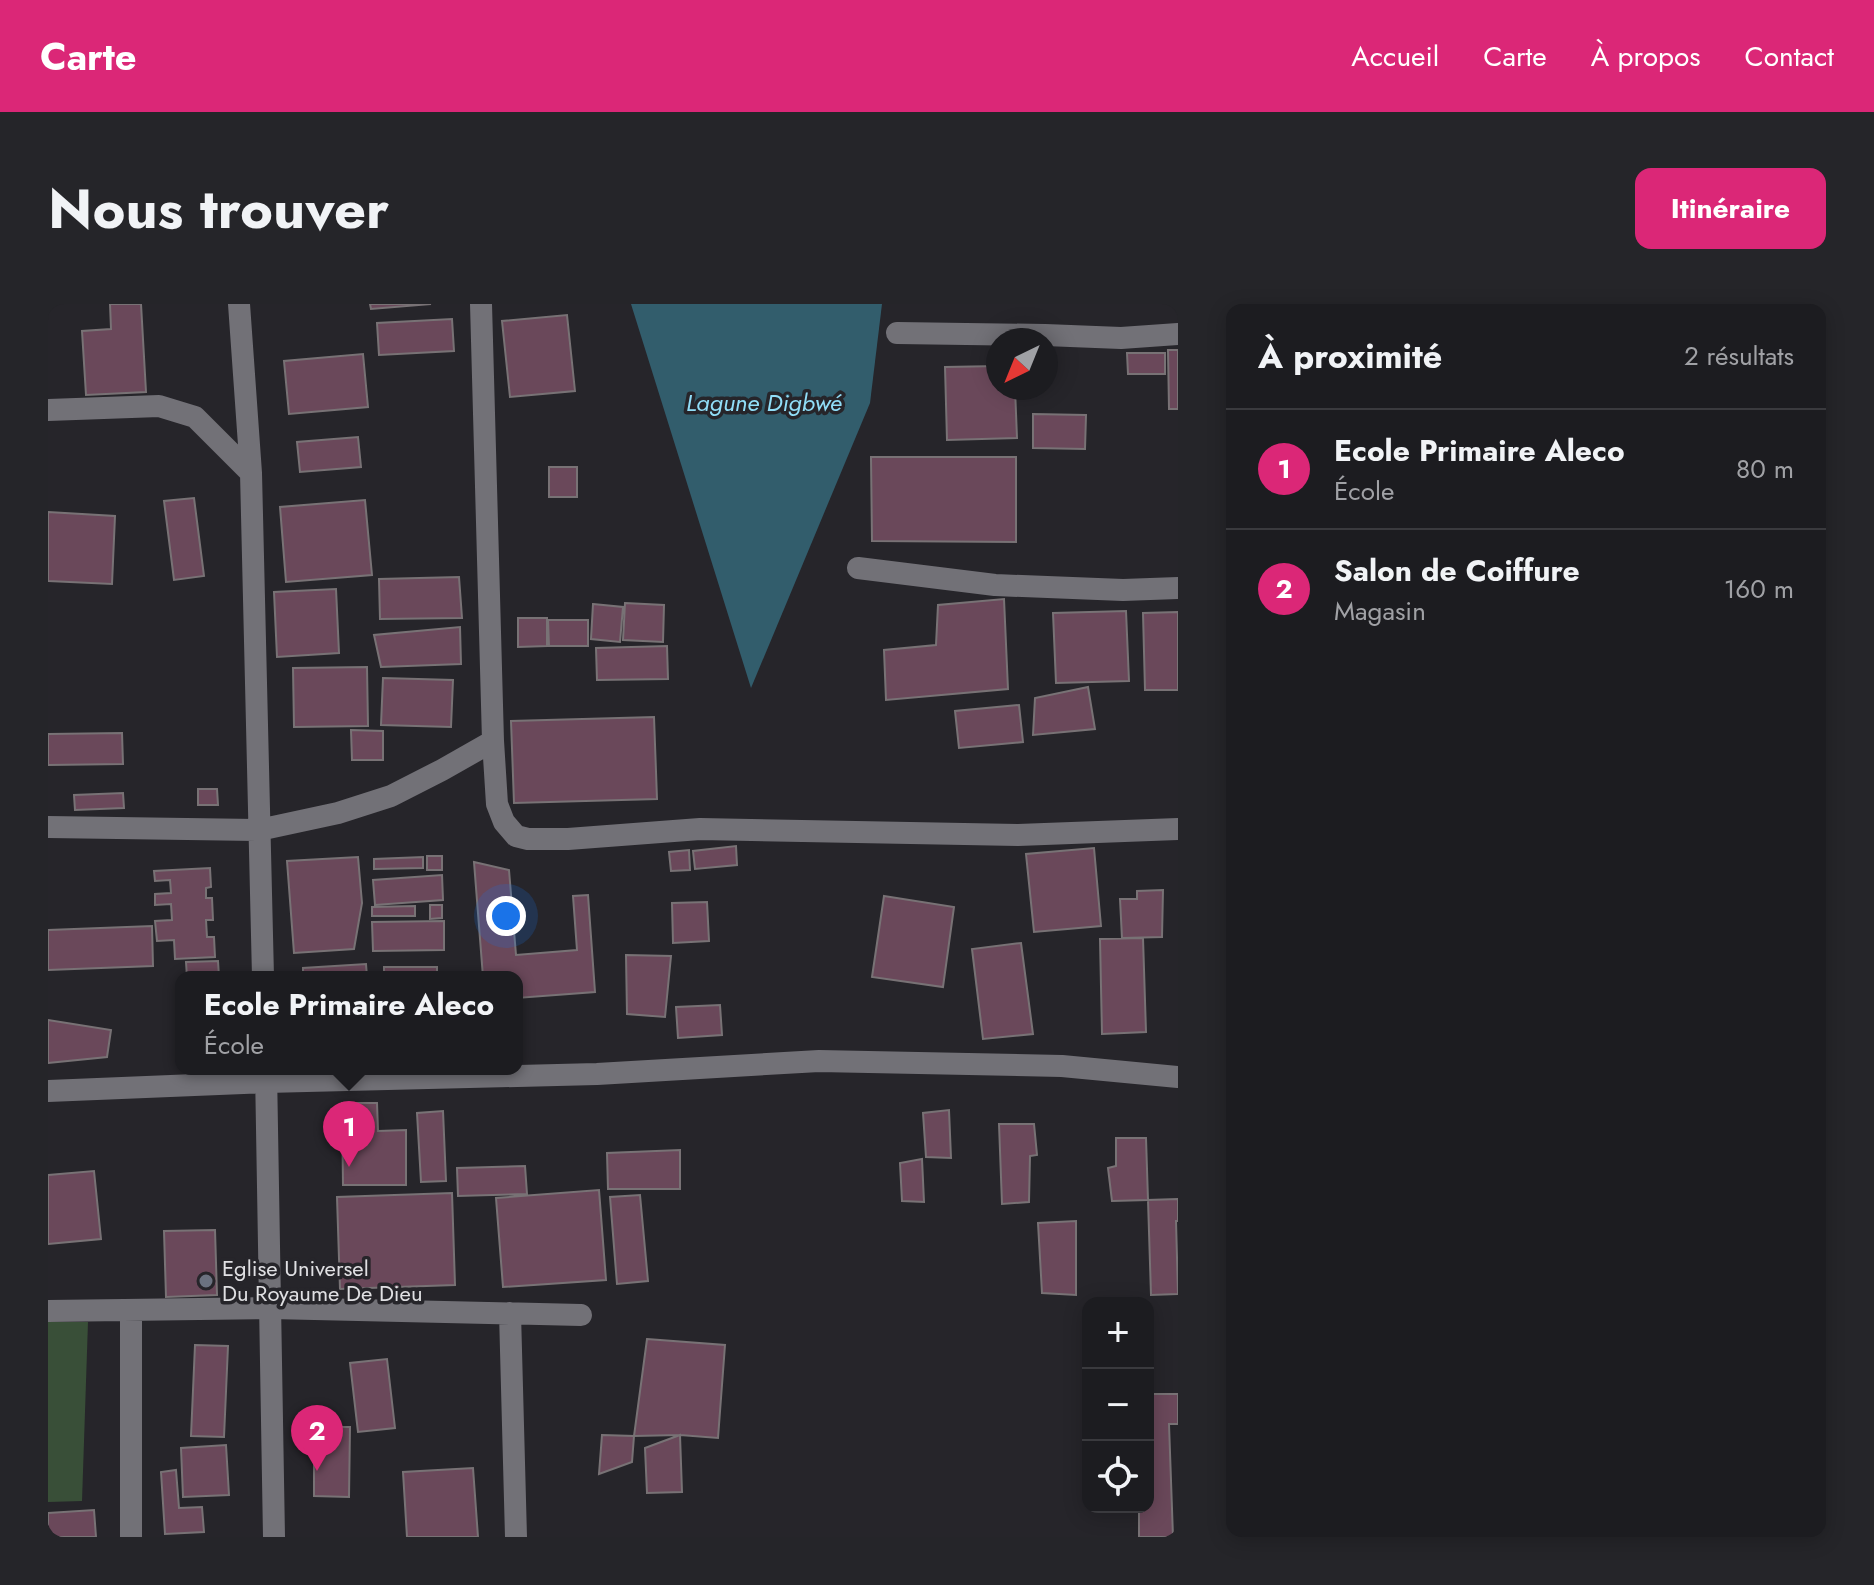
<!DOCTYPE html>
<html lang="fr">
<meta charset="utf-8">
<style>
body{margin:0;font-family:Jost,sans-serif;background:#252529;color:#f1f3f6}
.controls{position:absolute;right:24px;bottom:24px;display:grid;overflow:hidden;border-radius:16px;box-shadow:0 4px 20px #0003}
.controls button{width:72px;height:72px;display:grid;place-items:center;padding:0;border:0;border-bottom:2px solid #3a3a3e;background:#1c1c20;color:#f1f3f6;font:40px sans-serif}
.compass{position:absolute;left:938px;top:24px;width:72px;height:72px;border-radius:50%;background:#1c1c20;box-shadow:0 4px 20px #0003;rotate:223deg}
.you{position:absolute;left:458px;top:612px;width:28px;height:28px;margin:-20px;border:6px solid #fff;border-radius:50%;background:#1a73e8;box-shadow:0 0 0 12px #1a73e833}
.badge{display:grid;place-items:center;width:52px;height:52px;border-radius:50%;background:#db2777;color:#fff;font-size:26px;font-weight:700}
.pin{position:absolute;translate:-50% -66px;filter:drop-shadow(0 2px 4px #0008)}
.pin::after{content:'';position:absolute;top:42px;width:28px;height:24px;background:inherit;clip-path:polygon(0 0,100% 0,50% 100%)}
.popup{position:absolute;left:127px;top:667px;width:348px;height:104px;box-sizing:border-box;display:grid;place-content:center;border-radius:16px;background:#1c1c20;filter:drop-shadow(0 2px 6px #0005);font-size:26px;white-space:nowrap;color:#a0a1a5}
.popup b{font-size:30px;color:#f1f3f6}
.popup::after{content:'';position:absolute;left:50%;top:100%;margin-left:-16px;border:16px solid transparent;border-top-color:#1c1c20}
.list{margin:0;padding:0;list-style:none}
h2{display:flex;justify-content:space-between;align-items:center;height:104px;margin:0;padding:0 32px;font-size:34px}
h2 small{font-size:26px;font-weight:400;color:#a0a1a5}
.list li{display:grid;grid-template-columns:52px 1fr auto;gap:24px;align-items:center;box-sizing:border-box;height:120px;padding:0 32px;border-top:2px solid #3a3a3e}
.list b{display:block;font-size:30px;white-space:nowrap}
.list p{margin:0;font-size:26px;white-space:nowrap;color:#a0a1a5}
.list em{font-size:26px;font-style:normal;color:#a0a1a5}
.icon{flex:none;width:44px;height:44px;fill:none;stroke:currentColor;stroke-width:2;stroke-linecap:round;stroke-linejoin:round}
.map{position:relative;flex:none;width:1130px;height:1233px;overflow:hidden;border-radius:16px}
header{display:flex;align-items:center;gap:48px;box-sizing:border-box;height:112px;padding:0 40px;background:#db2777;color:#fff}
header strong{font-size:38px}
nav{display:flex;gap:44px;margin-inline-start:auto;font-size:28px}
.intro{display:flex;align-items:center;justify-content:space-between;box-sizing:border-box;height:192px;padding:0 48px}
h1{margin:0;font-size:56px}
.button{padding:20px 36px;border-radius:16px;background:#db2777;color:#fff;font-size:28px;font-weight:700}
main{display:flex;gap:48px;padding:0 48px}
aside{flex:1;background:#1c1c20;border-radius:16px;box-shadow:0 4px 20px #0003}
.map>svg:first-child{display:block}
.green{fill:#394f38}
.water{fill:#325d6c}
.building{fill:#6a485a;stroke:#787275;stroke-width:2}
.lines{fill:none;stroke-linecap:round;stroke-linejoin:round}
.minor{stroke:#727177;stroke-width:22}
.worship-dot{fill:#6b7280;stroke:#26252a;stroke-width:3}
.labels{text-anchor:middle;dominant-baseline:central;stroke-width:7;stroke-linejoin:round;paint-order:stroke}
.poi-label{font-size:22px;fill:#e0e0e3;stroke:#26252a;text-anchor:start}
.water-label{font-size:24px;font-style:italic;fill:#91def8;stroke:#26252a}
</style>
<header>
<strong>Carte</strong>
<nav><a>Accueil</a><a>Carte</a><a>À propos</a><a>Contact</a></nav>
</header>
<div class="intro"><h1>Nous trouver</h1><a class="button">Itinéraire</a></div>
<main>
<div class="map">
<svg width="1130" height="1233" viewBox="0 0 1130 1233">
<rect width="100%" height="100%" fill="#26252a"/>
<path class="green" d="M 0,1018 L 40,1018 L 34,1197 L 0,1198 Z"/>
<path class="water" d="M 583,0 L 834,0 L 822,99 L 703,384 Z"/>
<path class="building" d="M 62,0 L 93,0 L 98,88 L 38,91 L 34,27 L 63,25 Z
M 322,0 L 383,0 L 323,5 Z
M 519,11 L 527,87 L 462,93 L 454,17 Z
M 404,15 L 406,47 L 331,51 L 329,19 Z
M 1120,46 L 1130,46 L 1130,105 L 1121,105 Z
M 1079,49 L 1117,49 L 1117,70 L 1080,70 Z
M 315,50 L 320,103 L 241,110 L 236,57 Z
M 950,62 L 950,84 L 967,84 L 969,134 L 899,136 L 897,63 Z
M 985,110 L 1038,111 L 1037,145 L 985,144 Z
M 310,133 L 313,163 L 252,168 L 249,138 Z
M 823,153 L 968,153 L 968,238 L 824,237 Z
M 501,163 L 529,163 L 529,193 L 501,193 Z
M 146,194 L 156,272 L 126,276 L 116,197 Z
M 317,196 L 324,271 L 238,278 L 232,203 Z
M 0,208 L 67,212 L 64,280 L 0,277 Z
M 411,273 L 414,314 L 332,315 L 331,275 Z
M 288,285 L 291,349 L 229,353 L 226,288 Z
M 956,295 L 960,385 L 838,396 L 836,346 L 888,341 L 890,301 Z
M 577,299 L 616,301 L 615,338 L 575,336 Z
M 545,300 L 575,303 L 572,338 L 543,335 Z
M 1078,307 L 1081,377 L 1008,379 L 1005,309 Z
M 1130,308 L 1130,386 L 1097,386 L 1095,309 Z
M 470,314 L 499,314 L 499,342 L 470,343 Z
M 500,316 L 540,316 L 540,342 L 501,342 Z
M 412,323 L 413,360 L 333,363 L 326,331 Z
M 619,342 L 620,375 L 549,376 L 548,344 Z
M 319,363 L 320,422 L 246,423 L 245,364 Z
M 335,374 L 405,376 L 403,423 L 333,421 Z
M 1040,383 L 1047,425 L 985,431 L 987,394 Z
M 971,401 L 975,438 L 911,444 L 907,407 Z
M 606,413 L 609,495 L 466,499 L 463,417 Z
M 303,426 L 335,427 L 335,456 L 304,456 Z
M 74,429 L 75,460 L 0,461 L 0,430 Z
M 150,485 L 169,485 L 170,501 L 150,501 Z
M 75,489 L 76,504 L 27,506 L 26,491 Z
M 688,542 L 689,561 L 647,565 L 645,547 Z
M 1046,544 L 1053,622 L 986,628 L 978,550 Z
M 641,546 L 642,566 L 623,567 L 621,548 Z
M 379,552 L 394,552 L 394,566 L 379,566 Z
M 310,553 L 314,599 L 306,645 L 246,649 L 239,557 Z
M 375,553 L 375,564 L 326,565 L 326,555 Z
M 426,558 L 461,566 L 468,651 L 529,646 L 525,592 L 540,591 L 547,688 L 469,694 L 469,673 L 435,673 Z
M 162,564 L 163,583 L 158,584 L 158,594 L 164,594 L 165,616 L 158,616 L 159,633 L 166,633 L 167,653 L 127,655 L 126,636 L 109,637 L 107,617 L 124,616 L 123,600 L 107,601 L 107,590 L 123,589 L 122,576 L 107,577 L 106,567 Z
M 394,571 L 395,596 L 327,601 L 325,576 Z
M 1115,586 L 1114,633 L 1074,634 L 1072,595 L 1089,595 L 1089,587 Z
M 836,592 L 906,603 L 895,683 L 824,673 Z
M 659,598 L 661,637 L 625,639 L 624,599 Z
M 382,601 L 394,601 L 394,614 L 382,615 Z
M 367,602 L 367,612 L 324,612 L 324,603 Z
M 396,617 L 396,646 L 325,647 L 324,618 Z
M 104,622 L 105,662 L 0,666 L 0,626 Z
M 1095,634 L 1098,728 L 1054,730 L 1052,635 Z
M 973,639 L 985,730 L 935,735 L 924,645 Z
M 578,651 L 623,652 L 617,713 L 579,710 Z
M 170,657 L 171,673 L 139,673 L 138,658 Z
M 318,660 L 319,673 L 255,673 L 255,664 Z
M 336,663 L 389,663 L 389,673 L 336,673 Z
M 672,701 L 674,731 L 630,734 L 628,703 Z
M 0,716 L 63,726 L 59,753 L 0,759 Z
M 294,799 L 329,799 L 330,827 L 358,826 L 358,881 L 295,881 Z
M 901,806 L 903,854 L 878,853 L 875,809 Z
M 395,807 L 398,877 L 373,878 L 369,809 Z
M 951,820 L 986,820 L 989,851 L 982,852 L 981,898 L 954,900 Z
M 1068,834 L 1098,834 L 1100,896 L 1064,897 L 1060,864 L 1068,862 Z
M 632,846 L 632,885 L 560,885 L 559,849 Z
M 874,855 L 876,898 L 854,897 L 852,859 Z
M 477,862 L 479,890 L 410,892 L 409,864 Z
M 46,867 L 53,935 L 0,940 L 0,871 Z
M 551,886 L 558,976 L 455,983 L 448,894 Z
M 404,889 L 407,981 L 292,985 L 289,893 Z
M 592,891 L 600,977 L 569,980 L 562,893 Z
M 1130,895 L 1130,917 L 1128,917 L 1130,990 L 1103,991 L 1100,896 Z
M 1028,917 L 1028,991 L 994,989 L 990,919 Z
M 167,926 L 169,991 L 118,993 L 116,927 Z
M 599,1035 L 677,1041 L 670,1134 L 632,1131 L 586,1132 Z
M 147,1041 L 180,1042 L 176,1133 L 143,1132 Z
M 339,1055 L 347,1124 L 310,1128 L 302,1059 Z
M 1100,1090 L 1130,1090 L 1130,1120 L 1121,1120 L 1125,1233 L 1091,1233 L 1091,1203 L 1100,1203 Z
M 266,1123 L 302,1123 L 301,1193 L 266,1192 Z
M 554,1131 L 586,1132 L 584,1158 L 551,1170 Z
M 632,1131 L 634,1188 L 599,1189 L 597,1144 Z
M 178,1141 L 181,1191 L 135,1193 L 133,1144 Z
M 425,1164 L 430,1233 L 359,1233 L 355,1168 Z
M 128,1166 L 131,1204 L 154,1203 L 156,1228 L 117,1230 L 113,1168 Z
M 46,1206 L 48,1233 L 0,1233 L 0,1209 Z"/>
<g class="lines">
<path class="minor" d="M 191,0 L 203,169 L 215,673
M 433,0 L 445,437 L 449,500 L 456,518 L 468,532 L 480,535 L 520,535 L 652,525 L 970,531 L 1130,525
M 849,29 L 997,31 L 1073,34 L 1130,30
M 0,106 L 111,102 L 147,113 L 203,169
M 810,264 L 947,281 L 1075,286 L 1130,284
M 0,523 L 211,526 L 290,509 L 343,492 L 394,466 L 445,437
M 218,766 L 226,1233
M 0,787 L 218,778 L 549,770 L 771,757 L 1014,762 L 1130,773
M 83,1006 L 83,1233
M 0,1007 L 223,1004 L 533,1011
M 462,1009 L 468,1233"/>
</g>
<circle class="worship-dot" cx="158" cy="977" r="8"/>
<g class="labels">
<g class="poi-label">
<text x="174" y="964">Eglise Universel<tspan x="174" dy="25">Du Royaume De Dieu</tspan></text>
</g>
<g class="water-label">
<text x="716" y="98">Lagune Digbwé</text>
</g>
</g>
</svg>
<div class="controls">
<button>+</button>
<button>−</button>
<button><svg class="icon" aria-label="locate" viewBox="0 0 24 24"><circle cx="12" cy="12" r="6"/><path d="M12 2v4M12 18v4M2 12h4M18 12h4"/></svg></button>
</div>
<svg class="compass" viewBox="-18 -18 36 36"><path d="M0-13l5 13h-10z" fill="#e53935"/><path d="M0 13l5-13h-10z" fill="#a0a1a5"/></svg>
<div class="you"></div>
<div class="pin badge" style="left:301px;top:863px">1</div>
<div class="popup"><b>Ecole Primaire Aleco</b>École</div>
<div class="pin badge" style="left:269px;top:1167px">2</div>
</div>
<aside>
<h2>À proximité<small>2 résultats</small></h2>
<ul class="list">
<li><span class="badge">1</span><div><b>Ecole Primaire Aleco</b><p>École</p></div><em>80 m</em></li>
<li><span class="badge">2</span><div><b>Salon de Coiffure</b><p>Magasin</p></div><em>160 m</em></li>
</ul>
</aside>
</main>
